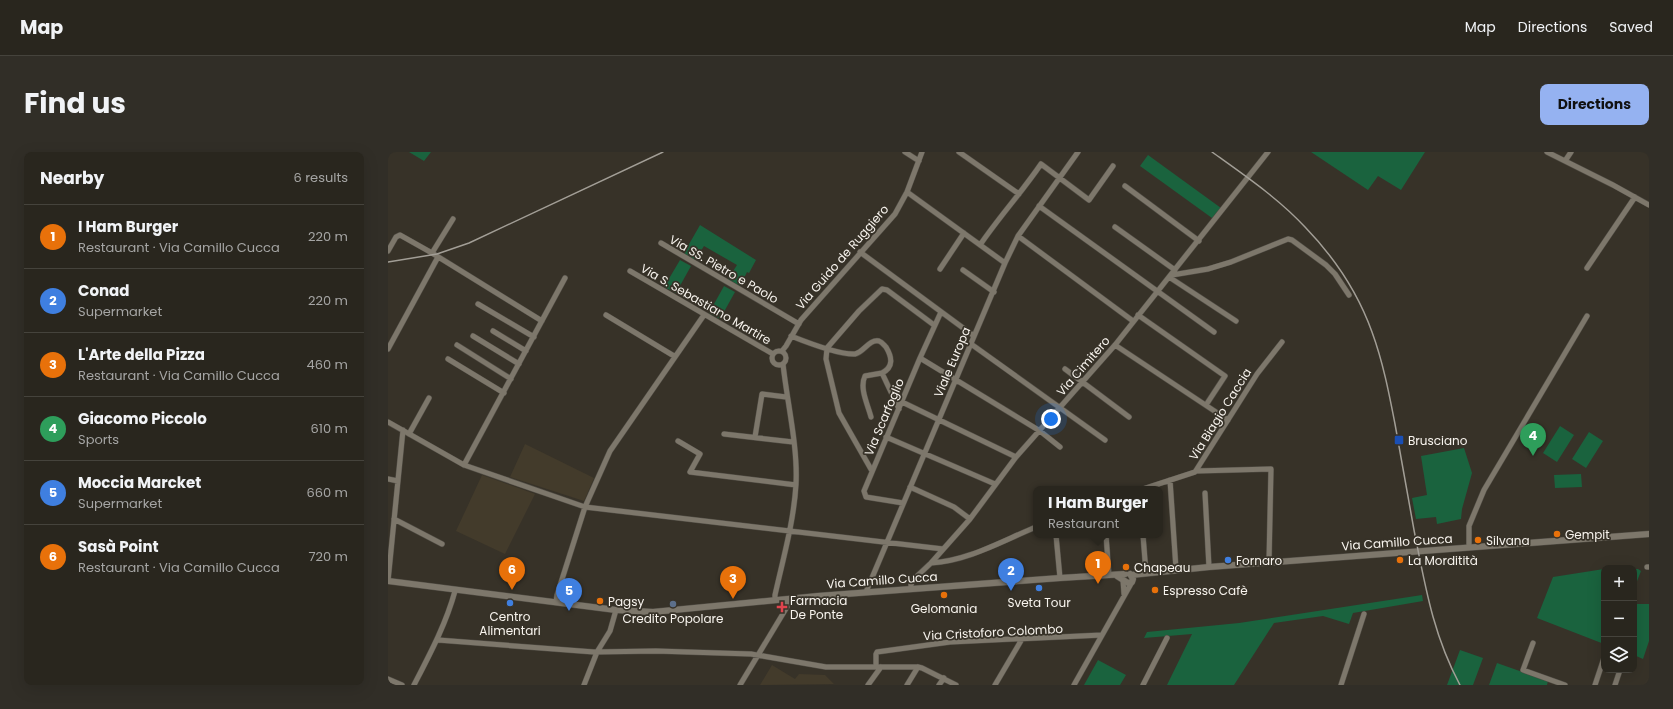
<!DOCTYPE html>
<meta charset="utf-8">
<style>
body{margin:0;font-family:Poppins,sans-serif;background:#312e27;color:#f1f3f6}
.controls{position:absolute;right:12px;bottom:12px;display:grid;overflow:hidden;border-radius:8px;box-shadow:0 4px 16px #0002}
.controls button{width:36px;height:36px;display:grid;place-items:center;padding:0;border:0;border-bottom:1px solid #45433c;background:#29261e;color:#f1f3f6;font:20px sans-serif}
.you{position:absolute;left:663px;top:267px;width:14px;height:14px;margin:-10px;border:3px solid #fff;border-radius:50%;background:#1a73e8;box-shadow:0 0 0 6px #1a73e833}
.badge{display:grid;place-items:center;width:26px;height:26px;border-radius:50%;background:#95b2f1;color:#fff;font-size:13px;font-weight:700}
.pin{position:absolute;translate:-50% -33px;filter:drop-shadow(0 1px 2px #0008)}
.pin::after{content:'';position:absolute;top:21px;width:14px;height:12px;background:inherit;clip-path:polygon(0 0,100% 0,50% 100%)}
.popup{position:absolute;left:645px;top:334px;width:130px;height:52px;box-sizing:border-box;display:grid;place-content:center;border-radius:8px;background:#29261e;filter:drop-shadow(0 1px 3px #0005);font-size:13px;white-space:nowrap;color:#a5a5a4}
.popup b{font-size:15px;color:#f1f3f6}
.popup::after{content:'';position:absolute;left:50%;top:100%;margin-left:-8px;border:8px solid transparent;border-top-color:#29261e}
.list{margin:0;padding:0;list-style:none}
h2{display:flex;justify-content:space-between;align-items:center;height:52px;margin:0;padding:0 16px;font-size:17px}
h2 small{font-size:13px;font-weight:400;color:#a5a5a4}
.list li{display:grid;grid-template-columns:26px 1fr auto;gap:12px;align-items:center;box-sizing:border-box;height:64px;padding:0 16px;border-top:1px solid #45433c}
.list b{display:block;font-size:15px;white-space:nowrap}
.list p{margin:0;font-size:13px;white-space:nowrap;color:#a5a5a4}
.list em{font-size:13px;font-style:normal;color:#a5a5a4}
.icon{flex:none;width:22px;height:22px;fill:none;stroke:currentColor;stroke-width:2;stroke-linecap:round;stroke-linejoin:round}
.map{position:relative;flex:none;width:1261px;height:533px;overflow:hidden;border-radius:8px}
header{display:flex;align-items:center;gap:24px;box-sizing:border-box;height:56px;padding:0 20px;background:#29261e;border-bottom:1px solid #45433c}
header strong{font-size:19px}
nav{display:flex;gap:22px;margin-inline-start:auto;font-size:14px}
.intro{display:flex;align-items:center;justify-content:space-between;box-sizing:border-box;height:96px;padding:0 24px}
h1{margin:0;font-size:28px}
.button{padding:10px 18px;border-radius:8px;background:#95b2f1;color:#111;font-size:14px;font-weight:700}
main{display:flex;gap:24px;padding:0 24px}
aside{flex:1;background:#29261e;border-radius:8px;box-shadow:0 4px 16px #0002}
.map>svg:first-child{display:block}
.built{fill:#433b2b}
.green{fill:#1a633e}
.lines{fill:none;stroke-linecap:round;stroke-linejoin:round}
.minor-casing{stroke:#524e46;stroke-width:6}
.tertiary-casing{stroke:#524e46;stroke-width:7}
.minor{stroke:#7d776b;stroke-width:5}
.tertiary{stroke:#7d776b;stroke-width:6}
.rail{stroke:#a29e96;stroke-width:1.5}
.transit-dot{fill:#1a4fb4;stroke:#373228;stroke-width:1.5}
.food-dot{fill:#e8710a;stroke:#373228;stroke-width:1.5}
.shop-dot{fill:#3f7fe0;stroke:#373228;stroke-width:1.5}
.service-dot{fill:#5c6f8a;stroke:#373228;stroke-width:1.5}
.health-dot{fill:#e0444e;stroke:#373228;stroke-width:1.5}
.labels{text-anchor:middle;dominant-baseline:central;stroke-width:3.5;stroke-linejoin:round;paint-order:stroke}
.street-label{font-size:12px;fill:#f8f4ee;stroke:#373228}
.poi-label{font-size:12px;fill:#f8f4ee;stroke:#373228;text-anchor:start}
</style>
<header>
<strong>Map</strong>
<nav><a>Map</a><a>Directions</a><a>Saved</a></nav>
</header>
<div class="intro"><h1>Find us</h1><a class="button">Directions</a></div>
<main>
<aside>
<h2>Nearby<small>6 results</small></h2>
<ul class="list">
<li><span class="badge" style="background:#e8710a">1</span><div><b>I Ham Burger</b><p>Restaurant · Via Camillo Cucca</p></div><em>220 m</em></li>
<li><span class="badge" style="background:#3f7fe0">2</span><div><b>Conad</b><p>Supermarket</p></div><em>220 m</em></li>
<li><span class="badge" style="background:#e8710a">3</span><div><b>L'Arte della Pizza</b><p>Restaurant · Via Camillo Cucca</p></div><em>460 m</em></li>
<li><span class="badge" style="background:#2e9e5b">4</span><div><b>Giacomo Piccolo</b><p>Sports</p></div><em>610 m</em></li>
<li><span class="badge" style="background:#3f7fe0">5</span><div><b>Moccia Marcket</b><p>Supermarket</p></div><em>660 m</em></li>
<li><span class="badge" style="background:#e8710a">6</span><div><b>Sasà Point</b><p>Restaurant · Via Camillo Cucca</p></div><em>720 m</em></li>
</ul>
</aside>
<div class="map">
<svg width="1261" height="533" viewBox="0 0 1261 533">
<rect width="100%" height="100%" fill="#373228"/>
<path class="built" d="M 137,292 L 206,326 L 196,349 L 122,325 Z
M 94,323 L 147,342 L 117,402 L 68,379 Z
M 384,513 L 407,527 L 411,522 L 437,523 L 446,532 L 372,533 Z"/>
<path class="green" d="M 21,0 L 43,0 L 36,9 Z
M 923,0 L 1037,0 L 1013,38 L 990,24 L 980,38 Z
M 760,3 L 833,56 L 824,66 L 752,14 Z
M 312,73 L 368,108 L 361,121 L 359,120 L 352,134 L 340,127 L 349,113 L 316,94 L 307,108 L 296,101 Z
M 292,108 L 303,114 L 288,141 L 276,135 Z
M 336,134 L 347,140 L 332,167 L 321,161 Z
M 1172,274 L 1186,283 L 1169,310 L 1155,301 Z
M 1201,280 L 1215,289 L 1198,316 L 1184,307 Z
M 1076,296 L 1084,321 L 1074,357 L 1073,367 L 1049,372 L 1048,365 L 1028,367 L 1024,346 L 1039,343 L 1033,304 Z
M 1193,322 L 1194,335 L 1167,336 L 1166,323 Z
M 1216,417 L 1216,492 L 1149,466 L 1165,425 Z
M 1246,417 L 1250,417 L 1253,419 L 1246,437 Z
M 1034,443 L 1035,449 L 965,461 L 961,472 L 935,464 L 886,471 L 846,533 L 779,533 L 804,482 L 756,486 L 759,480 L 851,471 Z
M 1246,452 L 1261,452 L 1261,489 L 1255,507 L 1246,503 Z
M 1072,498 L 1095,506 L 1085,533 L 1059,533 Z
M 710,508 L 738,523 L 732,533 L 696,533 Z
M 1109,511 L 1160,529 L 1159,533 L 1101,533 Z"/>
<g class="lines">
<g class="minor-casing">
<path id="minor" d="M 517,0 L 531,9
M 571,0 L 631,42
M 1159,0 L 1225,33 L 1261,53
M 1177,9 L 1183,0
M 737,34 L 811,89
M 519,40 L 617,111
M 651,54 L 826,180
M 727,75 L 787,118
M 630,84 L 745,169
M 273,91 L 411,172
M 592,93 C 611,65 634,40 653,12 L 701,48 L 725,14
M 0,99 L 8,85 L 12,83 L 44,101 L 154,169
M 472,100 L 586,184
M 44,101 L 65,67
M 1199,116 L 1247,45
M 552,117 L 576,81
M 575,118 L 606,140
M 242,119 L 385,202
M 784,123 L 820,117 L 843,110 L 900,87 L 904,88 L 938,113 L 947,122 L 961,143
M 781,125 L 848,169
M 90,152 L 146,185
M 218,163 L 286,204
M 750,163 L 837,224 L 818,253
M 105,179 L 138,199
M 85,184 L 131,212
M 403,184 C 418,190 452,203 467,202 C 476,200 481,187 491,189 C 494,190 496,193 498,195 C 504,205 506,215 494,221 L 511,257
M 583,192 L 717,288
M 69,193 L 123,227
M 727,193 L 840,268
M 0,197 L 50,105
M384 206a7 7 0 1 1 14 0a7 7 0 1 1-14 0Z
M 394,199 L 398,194 L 413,168 L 507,62 L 519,40 L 534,0
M 532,206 L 652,279 L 672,295
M 60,207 L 116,241
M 677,217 L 741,265
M 514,250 L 628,305
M 483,265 C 480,253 471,236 477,224 L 494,221
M 0,270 L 76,313 L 197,355 L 555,397
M 21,282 L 41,246
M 336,282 L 405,290
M 367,285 L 374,242 L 398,245
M 498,285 L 607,332
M 290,289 L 312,302 L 302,320 L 408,333
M 76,313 L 177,126
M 484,319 L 451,261 L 438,207 L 439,196 L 471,159 L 494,137 L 499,138 L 546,173
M 808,319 L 883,317 L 881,410
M 0,327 L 10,329
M 782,328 L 788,417
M 522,335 L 566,355 L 582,367
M 755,337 L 807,320 L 869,222 L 894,190
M 817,341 L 821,415
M 515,351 L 478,345 L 476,339 L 532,206 L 553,160
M 6,367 L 54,392
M 668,383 L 672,426
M 718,383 L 721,423
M 755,383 L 758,421
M 1081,395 L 1081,374 L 1096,338 L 1199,164
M 543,411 C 580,409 614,389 648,375
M 1259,415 L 1261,415
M 735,428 L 736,442
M 0,429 L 15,278
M 523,437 L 523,432 L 527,426 L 543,411 L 582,367 L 628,305 L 727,193 L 880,0
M 478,440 L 617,111 L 630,84 L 690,0
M 387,448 L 387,443 C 395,407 406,369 408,332 C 410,294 399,250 395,212
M 168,450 L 169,443 L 197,355 L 222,299 L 316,163
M 50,488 L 206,500 L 268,499 L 363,502 L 438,515 L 530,515 L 534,516 L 568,533
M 1145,491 L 1135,518 L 1177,533
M 488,515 L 488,502 L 489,500 L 562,490 L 714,483
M 0,527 L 14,533
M 26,533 C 42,502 58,472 67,439
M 196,533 L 209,500 L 222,479 L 228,458
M 352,533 L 399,455 L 399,448
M 480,533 L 493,515
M 519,533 L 530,515
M 551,533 L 556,526
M 607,533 L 634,487
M 686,533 L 744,430
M 755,533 L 779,486
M 953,533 L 976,462
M 1207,533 L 1216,506
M 1227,533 L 1232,518"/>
</g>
<g class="tertiary-casing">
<path id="tertiary" d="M 743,423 L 821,415 L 1261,382
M 729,424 L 740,431 L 744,430 L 745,427 L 742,422
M 0,429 L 228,458 L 265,460 L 430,444 L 672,426 L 737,422"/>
</g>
<use href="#minor" class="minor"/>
<use href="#tertiary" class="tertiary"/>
<path class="rail" d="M 824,0 C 856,23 890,46 917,75 C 946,105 970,141 984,180 C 995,210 1001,241 1007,272 C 1013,307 1020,343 1026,378 C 1037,433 1045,483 1072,533
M 0,110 L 49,102 L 81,91 L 275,0"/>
</g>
<rect class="transit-dot" x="1006" y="283" width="10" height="10" rx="2"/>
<g class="food-dot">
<circle cx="1169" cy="382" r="4"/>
<circle cx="1090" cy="388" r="4"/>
<circle cx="1012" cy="408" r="4"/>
<circle cx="738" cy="415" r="4"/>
<circle cx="767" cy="438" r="4"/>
<circle cx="556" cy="443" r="4"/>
<circle cx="212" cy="449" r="4"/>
</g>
<g class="shop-dot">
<circle cx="840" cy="408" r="4"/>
<circle cx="651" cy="436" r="4"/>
<circle cx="122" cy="451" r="4"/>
</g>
<circle class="service-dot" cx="285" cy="452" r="4"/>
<path class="health-dot" d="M392 449h4v4h4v4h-4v4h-4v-4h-4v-4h4z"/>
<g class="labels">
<g class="street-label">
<text transform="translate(454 105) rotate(-49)">Via Guido de Ruggiero</text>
<text transform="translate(336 117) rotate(30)">Via SS. Pietro e Paolo</text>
<text transform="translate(318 152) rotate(30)">Via S. Sebastiano Martire</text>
<text transform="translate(564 210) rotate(-67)">Viale Europa</text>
<text transform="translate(695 214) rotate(-49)">Via Cimitero</text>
<text transform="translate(832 262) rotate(-58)">Via Biagio Caccia</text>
<text transform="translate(496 265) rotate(-67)">Via Scarfoglio</text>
<text transform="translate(1009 390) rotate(-4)">Via Camillo Cucca</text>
<text transform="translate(494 428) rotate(-4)">Via Camillo Cucca</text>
<text transform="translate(605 480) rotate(-3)">Via Cristoforo Colombo</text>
</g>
<g class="poi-label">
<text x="1020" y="288">Brusciano</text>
<text x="1177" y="382">Gempit</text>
<text x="1098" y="388">Silvana</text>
<text x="848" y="408">Fornaro</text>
<text x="1020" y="408">La Morditità</text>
<text x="746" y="415">Chapeau</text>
<text x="775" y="438">Espresso Cafè</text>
<text x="402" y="448">Farmacia<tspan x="402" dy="14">De Ponte</tspan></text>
<text x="220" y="449">Pagsy</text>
<text x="651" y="450" text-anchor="middle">Sveta Tour</text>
<text x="556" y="456" text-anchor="middle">Gelomania</text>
<text x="122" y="464" text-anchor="middle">Centro<tspan x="122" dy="14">Alimentari</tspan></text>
<text x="285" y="466" text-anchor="middle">Credito Popolare</text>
</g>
</g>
</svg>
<div class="controls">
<button>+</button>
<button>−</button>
<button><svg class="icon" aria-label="layers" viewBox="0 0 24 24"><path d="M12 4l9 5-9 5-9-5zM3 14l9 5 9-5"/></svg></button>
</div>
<div class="you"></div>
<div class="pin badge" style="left:710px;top:432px;background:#e8710a">1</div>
<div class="popup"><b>I Ham Burger</b>Restaurant</div>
<div class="pin badge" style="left:623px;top:439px;background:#3f7fe0">2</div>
<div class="pin badge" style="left:345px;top:447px;background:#e8710a">3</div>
<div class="pin badge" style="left:1145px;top:304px;background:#2e9e5b">4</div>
<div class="pin badge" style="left:181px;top:459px;background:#3f7fe0">5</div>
<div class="pin badge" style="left:124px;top:438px;background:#e8710a">6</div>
</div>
</main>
